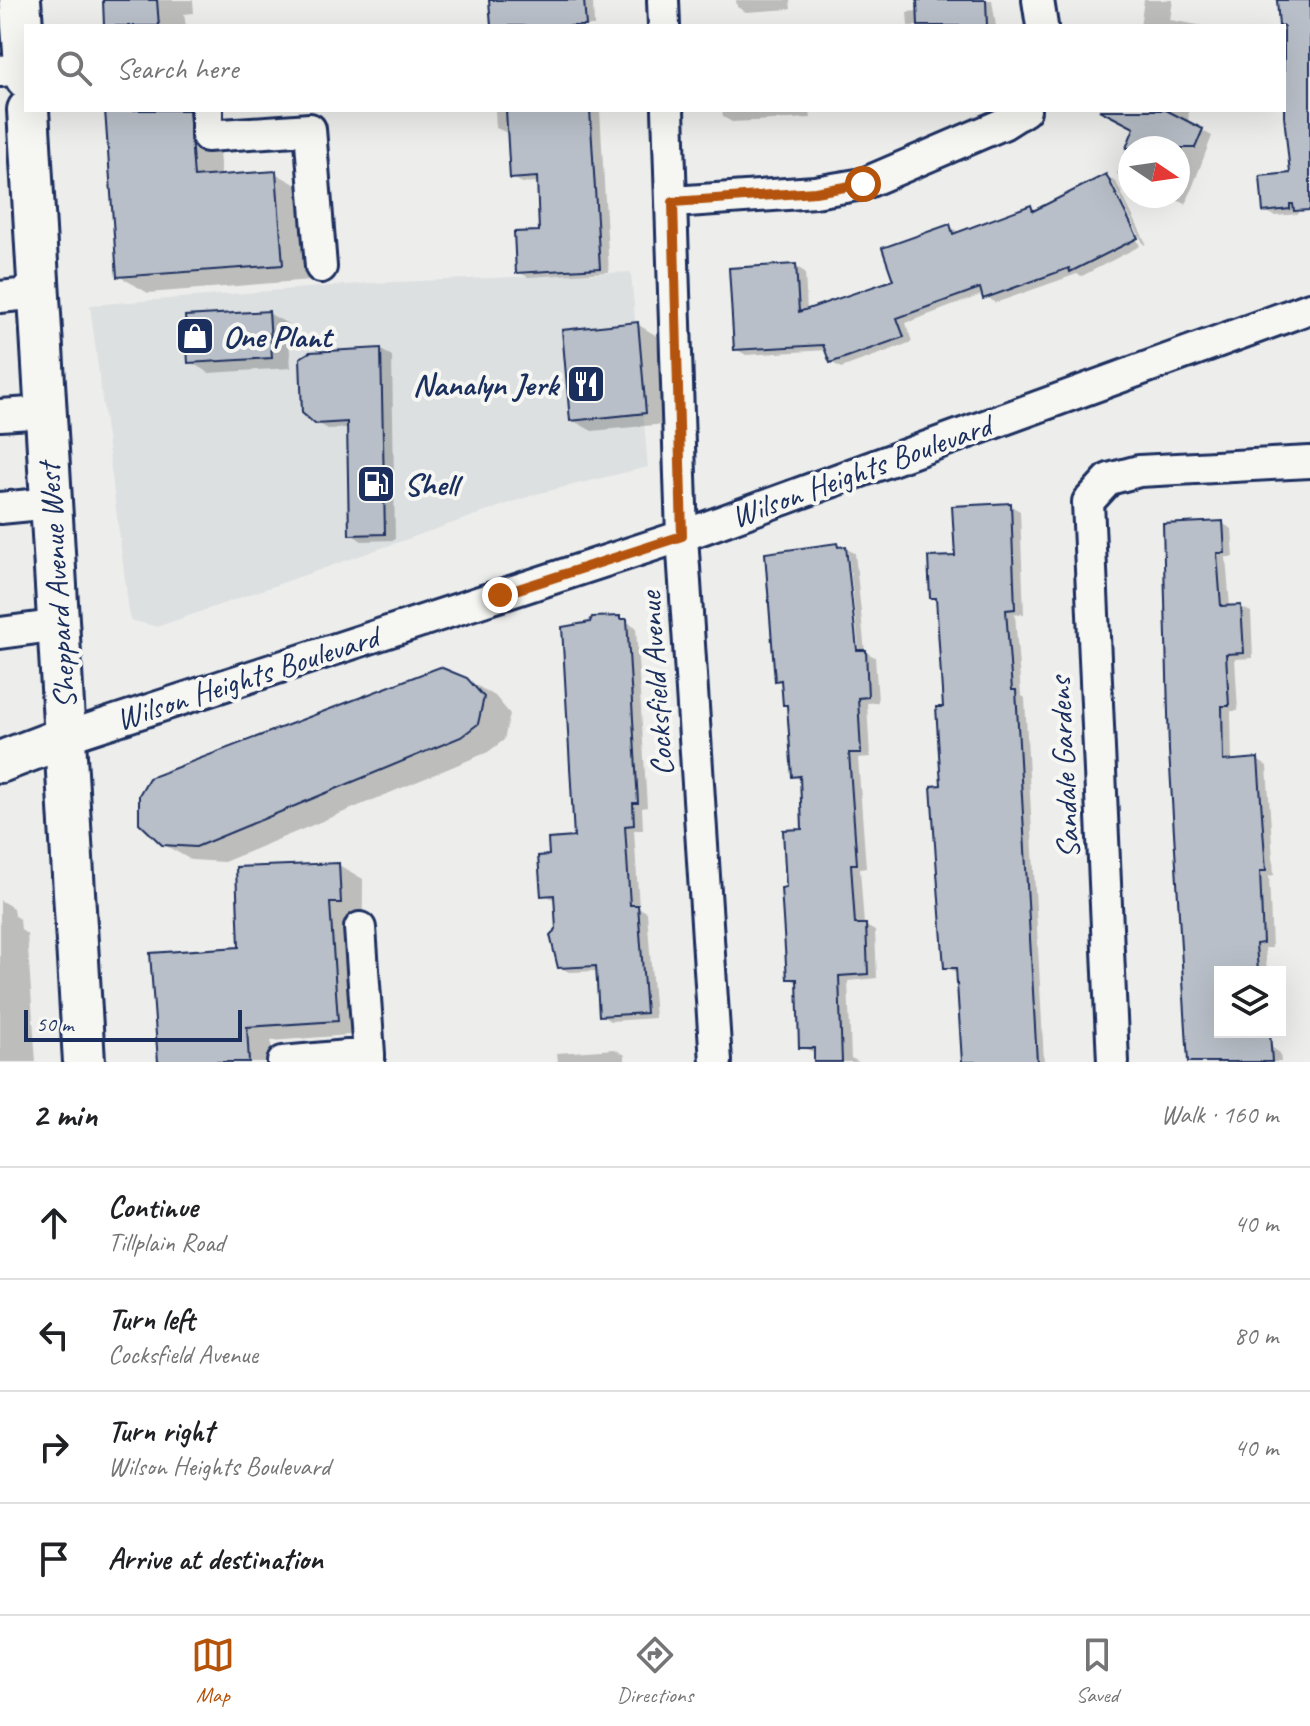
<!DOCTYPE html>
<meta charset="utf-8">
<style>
body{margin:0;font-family:Caveat,sans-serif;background:#f2f2f2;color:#202124}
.controls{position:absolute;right:24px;bottom:24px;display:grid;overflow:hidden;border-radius:0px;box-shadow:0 8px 32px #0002}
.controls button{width:72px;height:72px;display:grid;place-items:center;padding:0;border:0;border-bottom:2px solid #e0e0e0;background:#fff;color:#202124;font:40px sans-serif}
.compass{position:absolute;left:1118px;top:136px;width:72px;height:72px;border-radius:50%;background:#fff;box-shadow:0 8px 32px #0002;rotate:103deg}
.scale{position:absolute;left:24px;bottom:20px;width:218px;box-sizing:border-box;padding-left:8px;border:4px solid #1b2f5e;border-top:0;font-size:22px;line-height:28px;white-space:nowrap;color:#1b2f5e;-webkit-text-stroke:6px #f6f6f2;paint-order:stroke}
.stop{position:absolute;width:24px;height:24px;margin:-18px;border:6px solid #b45309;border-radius:50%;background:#fff}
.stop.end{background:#b45309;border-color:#fff;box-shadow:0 2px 8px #0008}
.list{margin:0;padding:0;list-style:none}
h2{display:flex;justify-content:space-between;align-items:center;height:104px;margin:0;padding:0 32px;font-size:34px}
h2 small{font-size:26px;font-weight:400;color:#757577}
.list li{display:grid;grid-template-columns:52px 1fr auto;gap:24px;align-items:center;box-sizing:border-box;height:112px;padding:0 32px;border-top:2px solid #e0e0e0}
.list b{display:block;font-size:30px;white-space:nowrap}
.list p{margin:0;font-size:26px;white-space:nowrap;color:#757577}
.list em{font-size:26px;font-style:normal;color:#757577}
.icon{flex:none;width:44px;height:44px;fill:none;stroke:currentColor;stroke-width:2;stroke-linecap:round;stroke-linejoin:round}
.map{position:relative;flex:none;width:1310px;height:1062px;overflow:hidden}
.search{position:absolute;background:#fff;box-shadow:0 8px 32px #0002;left:24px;right:24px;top:24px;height:88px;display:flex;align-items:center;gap:20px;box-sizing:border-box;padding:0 28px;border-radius:0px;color:#757577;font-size:30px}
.sheet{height:552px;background:#fff}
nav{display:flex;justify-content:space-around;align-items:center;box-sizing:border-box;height:112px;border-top:2px solid #e0e0e0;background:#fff;font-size:22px;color:#757577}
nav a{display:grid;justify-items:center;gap:4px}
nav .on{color:#b45309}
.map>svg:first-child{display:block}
.built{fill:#dde0e1}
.shadow{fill:#0003;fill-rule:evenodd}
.building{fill:#b9bfc8;stroke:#1b2f5e;stroke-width:2}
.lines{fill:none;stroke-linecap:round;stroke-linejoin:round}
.minor-casing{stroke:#1b2f5e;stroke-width:36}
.major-casing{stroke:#1b2f5e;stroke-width:46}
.minor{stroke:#f6f6f2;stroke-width:30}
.major{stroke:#f6f6f2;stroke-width:40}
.route{stroke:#b45309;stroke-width:10}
.labels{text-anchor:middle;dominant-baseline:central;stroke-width:8;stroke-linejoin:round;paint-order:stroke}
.poi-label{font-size:32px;font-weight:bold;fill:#1b2f5e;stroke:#f6f6f2;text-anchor:start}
.street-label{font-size:32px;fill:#1b2f5e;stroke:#f6f6f2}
</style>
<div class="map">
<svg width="1310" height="1062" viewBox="0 0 1310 1062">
<rect width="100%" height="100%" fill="#edeeec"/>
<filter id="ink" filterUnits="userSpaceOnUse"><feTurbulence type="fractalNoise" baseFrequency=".0125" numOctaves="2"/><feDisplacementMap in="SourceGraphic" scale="16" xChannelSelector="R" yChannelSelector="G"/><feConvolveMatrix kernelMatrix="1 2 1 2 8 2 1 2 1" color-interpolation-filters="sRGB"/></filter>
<g filter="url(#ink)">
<path class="built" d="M 631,272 L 648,467 L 536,494 L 157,627 L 130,620 L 90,305 L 370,283 Z"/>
<path class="shadow" d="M 104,0 L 193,0 L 194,13 L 184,14 L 186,26 L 106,26 Z
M 492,0 L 593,0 L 594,26 L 494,26 Z
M 736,0 L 790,0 L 791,9 L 746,12 L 737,7 Z
M 936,0 L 992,0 L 996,26 L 908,26 L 907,12 L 919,11 Z
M 1144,0 L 1173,0 L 1170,20 L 1204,26 L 1140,26 Z
M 1281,0 L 1310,0 L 1310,206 L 1298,209 L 1299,214 L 1275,216 L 1265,211 L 1292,174 L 1284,104 Z
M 107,110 L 216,110 L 221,177 L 275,173 L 304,189 L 311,280 L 148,293 L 119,276 Z
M 495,110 L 600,110 L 609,272 L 528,277 L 518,272 L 541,233 L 539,182 L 522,183 L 512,177 L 510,134 L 496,128 Z
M 722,110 L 810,110 L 811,118 L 732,122 L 723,117 Z
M 1140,110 L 1189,110 L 1188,123 L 1212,136 L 1186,204 L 1167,196 L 1178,196 L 1178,148 L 1130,148 L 1130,181 L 1117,174 Z
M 1106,177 L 1116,182 L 1146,243 L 1144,245 L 1112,182 L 1108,182 L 1140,246 L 1082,276 L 1077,274 L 995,303 L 984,294 L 906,323 L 912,342 L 841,368 L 831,362 L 827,350 L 746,355 L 736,349 L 795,266 L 805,272 L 807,312 L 896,281 L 949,226 L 960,233 L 1031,208 L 1038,211 Z
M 268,313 L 288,324 L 291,368 L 209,373 L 190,362 Z
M 637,324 L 657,336 L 665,424 L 592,431 L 572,420 Z
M 381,350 L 392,356 L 395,540 L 362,541 L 351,534 L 349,428 L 328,429 L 316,422 Z
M 1011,506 L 1020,511 L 1024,614 L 1015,614 L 1021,695 L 1025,698 L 1044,1062 L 964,1062 L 958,973 L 946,967 L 945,709 L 938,600 L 932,597 L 957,558 Z
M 1222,523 L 1232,529 L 1234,557 L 1226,557 L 1230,607 L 1241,607 L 1251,612 L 1253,658 L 1235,659 L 1238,711 L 1231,711 L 1232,762 L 1257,760 L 1267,766 L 1274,875 L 1269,876 L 1272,948 L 1265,948 L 1267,972 L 1220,972 L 1220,1032 L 1270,1032 L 1271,1047 L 1280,1053 L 1281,1062 L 1189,1062 L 1171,750 Z
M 837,545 L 855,553 L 865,652 L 875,657 L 878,702 L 867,703 L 870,757 L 858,758 L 866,868 L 860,869 L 864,925 L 875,931 L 877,978 L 848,981 L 851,1058 L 859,1062 L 816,1062 L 816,1053 L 801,1047 L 799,984 L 789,978 L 788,889 L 805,830 L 802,781 L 794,776 L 784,684 L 777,680 ZM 844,550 L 848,550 L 860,660 L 856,660 Z
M 620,618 L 636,627 L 647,807 L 642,808 L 643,830 L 634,830 L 639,908 L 647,912 L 655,1018 L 610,1021 L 601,1015 L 598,971 L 569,972 L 559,967 L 556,900 L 542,894 L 551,857 L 576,839 Z
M 467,680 L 495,696 L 510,714 L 504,740 L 488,752 L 224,862 L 191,860 L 163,844 Z
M 339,865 L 363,879 L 362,1034 L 271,1041 L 272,1062 L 160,1062 L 242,949 Z
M 0,900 L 13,908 L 14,915 L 20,919 L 21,930 L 27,934 L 36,1062 L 0,1062 Z
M 615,1049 L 625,1055 L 625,1062 L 558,1062 L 557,1053 Z"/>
<path class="building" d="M 103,0 L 157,0 L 159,26 L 104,26 Z
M 489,0 L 584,0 L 586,26 L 491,26 Z
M 917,0 L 986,0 L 987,26 L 918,26 Z
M 1277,0 L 1310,0 L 1310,210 L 1294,211 L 1293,204 L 1290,204 L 1290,209 L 1263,212 L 1260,176 L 1290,173 L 1284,116 L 1284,26 L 1279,26 Z
M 105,110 L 189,110 L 194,177 L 276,171 L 283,265 L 117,277 Z
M 506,110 L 590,110 L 600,268 L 516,273 L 514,232 L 539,231 L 537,177 L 510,179 Z
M 1099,110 L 1166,110 L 1203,129 L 1195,148 L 1126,148 L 1134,128 Z
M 1106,174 L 1138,238 L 1070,272 L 1069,268 L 983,299 L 980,288 L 897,318 L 904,337 L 830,363 L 823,345 L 734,350 L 729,268 L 796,264 L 799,312 L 893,280 L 882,248 L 950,224 L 953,234 L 1031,205 L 1033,211 Z
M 269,311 L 272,358 L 188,363 L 185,316 Z
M 638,322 L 646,413 L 570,421 L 562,330 Z
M 381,348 L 385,534 L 349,535 L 347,422 L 315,424 L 302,413 L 300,358 L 310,352 Z
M 1011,503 L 1015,609 L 1006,610 L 1012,690 L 1016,690 L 1037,1062 L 962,1062 L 956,968 L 944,968 L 934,831 L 931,786 L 941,785 L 936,707 L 943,707 L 936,598 L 930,598 L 928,557 L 955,556 L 952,506 Z
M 1223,521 L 1225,553 L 1217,553 L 1221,606 L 1241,605 L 1244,653 L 1226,654 L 1229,706 L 1222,706 L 1223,761 L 1258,758 L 1266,871 L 1260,871 L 1263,943 L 1256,944 L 1258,972 L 1220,972 L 1220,1032 L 1270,1032 L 1272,1062 L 1188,1062 L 1169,751 L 1163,524 Z
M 837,543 L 838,547 L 846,546 L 857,650 L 866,650 L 868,697 L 858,698 L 861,753 L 849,753 L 857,864 L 851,864 L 855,924 L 866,924 L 868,974 L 839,976 L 842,1062 L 814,1062 L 814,1048 L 799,1048 L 797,979 L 787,979 L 781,888 L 786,887 L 783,830 L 802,829 L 800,776 L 792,777 L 787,705 L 783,705 L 781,680 L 775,681 L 765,553 Z
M 620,616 L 620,619 L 627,619 L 638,803 L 633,803 L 634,825 L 625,826 L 630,905 L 638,905 L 646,1013 L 599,1016 L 596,966 L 558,968 L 550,935 L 556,929 L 554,895 L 541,896 L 538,856 L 549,855 L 548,839 L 574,837 L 562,627 L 590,622 L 592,617 Z
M 440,667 L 467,678 L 484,697 L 478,724 L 461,737 L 196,847 L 162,845 L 139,823 L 139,795 L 149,778 Z
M 339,863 L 341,903 L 330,903 L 338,1021 L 247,1027 L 249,1062 L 158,1062 L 150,953 L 239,947 L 236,867 Z"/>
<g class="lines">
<g class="minor-casing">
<path id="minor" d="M 663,0 L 664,26
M 1038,0 L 1042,26
M 0,71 L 25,69
M 207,110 L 207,136 L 310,129 L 321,267
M 668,110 L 682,536 L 716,1062
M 673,202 L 815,192 L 863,184 L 1003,124 L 1025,110
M 0,297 L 39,293
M 0,415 L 46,412
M 0,508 L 52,503
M 0,633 L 60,625
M 66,737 L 682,536 L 1310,308
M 360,928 L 369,1054
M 283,1062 L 369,1054 L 369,1062
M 1113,1062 L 1088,502 L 1109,479 L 1139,471 L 1310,462"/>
</g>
<g class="major-casing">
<path id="major" d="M 20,0 L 26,78
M 28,110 L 84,1062
M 0,762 L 66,737"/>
</g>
<use href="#minor" class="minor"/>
<use href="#major" class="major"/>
</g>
</g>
<g class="lines" filter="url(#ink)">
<path class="route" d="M 500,595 L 682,536 L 673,202 L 815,192 L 863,184"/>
</g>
<defs>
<g id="shop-square" transform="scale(2)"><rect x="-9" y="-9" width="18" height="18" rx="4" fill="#1b2f5e" stroke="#f6f6f2"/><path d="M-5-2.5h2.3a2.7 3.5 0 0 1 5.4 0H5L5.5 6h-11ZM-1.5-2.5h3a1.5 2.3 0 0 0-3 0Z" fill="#fff"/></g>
<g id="restaurant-square" transform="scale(2)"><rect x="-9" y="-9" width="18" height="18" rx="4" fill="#1b2f5e" stroke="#f6f6f2"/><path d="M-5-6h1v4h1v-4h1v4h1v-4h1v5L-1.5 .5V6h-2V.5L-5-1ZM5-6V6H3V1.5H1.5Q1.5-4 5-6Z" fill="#fff"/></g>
<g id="fuel-square" transform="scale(2)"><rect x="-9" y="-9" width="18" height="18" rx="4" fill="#1b2f5e" stroke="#f6f6f2"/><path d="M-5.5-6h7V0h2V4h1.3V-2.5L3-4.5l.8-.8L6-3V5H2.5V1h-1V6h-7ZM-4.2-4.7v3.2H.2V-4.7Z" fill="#fff"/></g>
</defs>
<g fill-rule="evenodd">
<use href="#shop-square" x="195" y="336"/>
<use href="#restaurant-square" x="586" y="384"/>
<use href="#fuel-square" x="376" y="484"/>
</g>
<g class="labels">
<g class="poi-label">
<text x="223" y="336">One Plant</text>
<text x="558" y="384" text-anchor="end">Nanalyn Jerk</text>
<text x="404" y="484">Shell</text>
</g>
<g class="street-label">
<text transform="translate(861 471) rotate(-20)">Wilson Heights Boulevard</text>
<text transform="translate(57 586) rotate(-94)">Sheppard Avenue West</text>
<text transform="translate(247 678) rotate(-18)">Wilson Heights Boulevard</text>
<text transform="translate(656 684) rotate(-94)">Cocksfield Avenue</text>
<text transform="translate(1064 768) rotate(-93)">Sandale Gardens</text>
</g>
</g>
</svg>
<div class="controls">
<button><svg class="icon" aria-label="layers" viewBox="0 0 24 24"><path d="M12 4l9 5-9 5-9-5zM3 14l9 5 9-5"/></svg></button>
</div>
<svg class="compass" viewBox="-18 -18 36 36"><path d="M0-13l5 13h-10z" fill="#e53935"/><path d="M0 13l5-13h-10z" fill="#757577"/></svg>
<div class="scale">50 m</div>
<div class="stop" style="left:863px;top:184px"></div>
<div class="stop end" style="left:500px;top:595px"></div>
<div class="search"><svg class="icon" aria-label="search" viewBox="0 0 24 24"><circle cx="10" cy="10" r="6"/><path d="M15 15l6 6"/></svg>Search here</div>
</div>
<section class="sheet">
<h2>2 min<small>Walk · 160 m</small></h2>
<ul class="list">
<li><svg class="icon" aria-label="ahead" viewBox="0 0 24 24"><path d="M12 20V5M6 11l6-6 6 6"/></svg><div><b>Continue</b><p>Tillplain Road</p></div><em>40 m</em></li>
<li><svg class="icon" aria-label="left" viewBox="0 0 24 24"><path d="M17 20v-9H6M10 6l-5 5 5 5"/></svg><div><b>Turn left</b><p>Cocksfield Avenue</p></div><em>80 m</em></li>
<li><svg class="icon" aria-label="right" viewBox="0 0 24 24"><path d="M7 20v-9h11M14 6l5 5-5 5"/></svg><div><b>Turn right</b><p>Wilson Heights Boulevard</p></div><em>40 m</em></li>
<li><svg class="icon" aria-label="arrive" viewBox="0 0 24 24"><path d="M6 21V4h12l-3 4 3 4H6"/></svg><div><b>Arrive at destination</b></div></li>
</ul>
</section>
<nav>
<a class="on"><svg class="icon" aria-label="map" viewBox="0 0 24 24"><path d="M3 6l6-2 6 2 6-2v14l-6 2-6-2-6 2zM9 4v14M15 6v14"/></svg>Map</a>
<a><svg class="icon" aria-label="directions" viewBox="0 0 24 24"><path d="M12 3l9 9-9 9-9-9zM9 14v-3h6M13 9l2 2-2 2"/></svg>Directions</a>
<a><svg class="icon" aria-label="saved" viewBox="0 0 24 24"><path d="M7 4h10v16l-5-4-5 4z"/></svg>Saved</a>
</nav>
